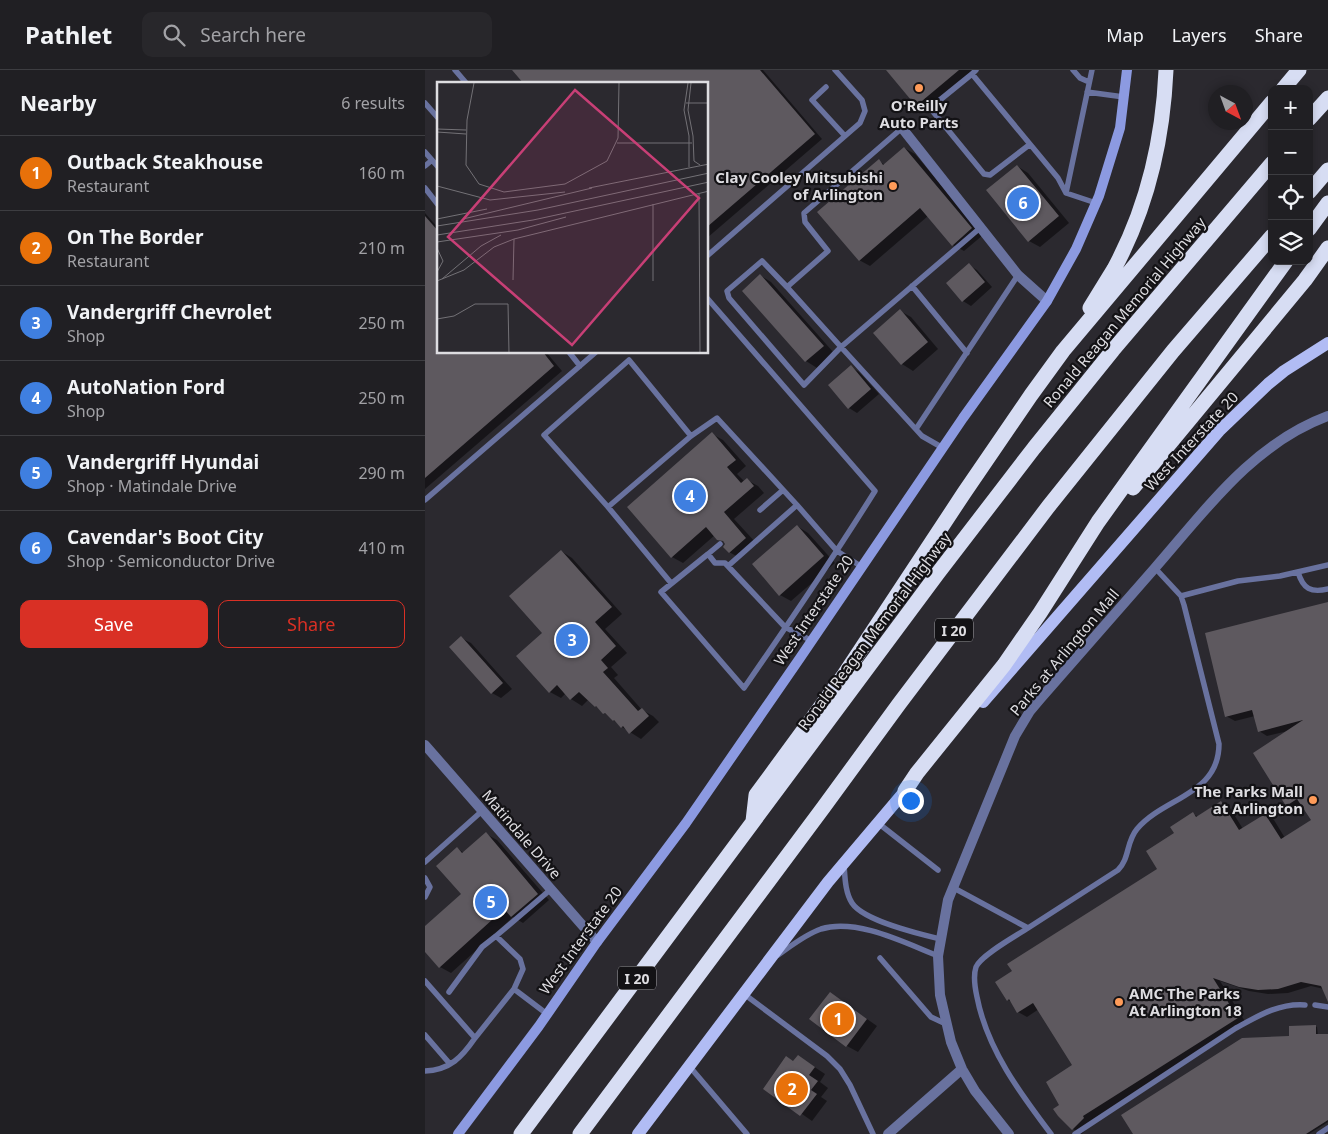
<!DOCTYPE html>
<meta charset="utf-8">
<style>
body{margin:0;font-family:"Noto Sans",sans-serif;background:#28272b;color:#f1f3f6}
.controls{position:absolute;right:15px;top:15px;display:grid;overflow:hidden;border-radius:10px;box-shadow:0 2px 8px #0003}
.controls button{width:45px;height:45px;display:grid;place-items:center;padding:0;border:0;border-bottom:1px solid #3d3d41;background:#201f23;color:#f1f3f6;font:25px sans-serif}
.compass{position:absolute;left:783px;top:15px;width:45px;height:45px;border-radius:50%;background:#201f23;box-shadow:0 2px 8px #0003;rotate:139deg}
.you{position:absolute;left:485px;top:730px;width:18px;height:18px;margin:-12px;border:4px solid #fff;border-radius:50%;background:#1a73e8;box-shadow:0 0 0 8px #1a73e833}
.badge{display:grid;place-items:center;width:32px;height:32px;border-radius:50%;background:#d93025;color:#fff;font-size:16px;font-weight:700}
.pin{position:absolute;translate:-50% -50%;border:2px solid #fff;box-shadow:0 1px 5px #0006}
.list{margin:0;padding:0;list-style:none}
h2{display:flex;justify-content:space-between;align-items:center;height:65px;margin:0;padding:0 20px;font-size:21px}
h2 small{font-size:16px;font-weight:400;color:#a2a2a6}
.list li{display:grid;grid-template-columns:32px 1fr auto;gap:15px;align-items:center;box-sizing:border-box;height:75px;padding:0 20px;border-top:1px solid #3d3d41}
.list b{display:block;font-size:19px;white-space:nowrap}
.list p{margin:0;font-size:16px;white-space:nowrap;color:#a2a2a6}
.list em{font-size:16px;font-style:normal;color:#a2a2a6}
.actions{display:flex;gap:10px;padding:15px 20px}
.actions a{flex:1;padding:11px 0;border:1px solid #d93025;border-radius:10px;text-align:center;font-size:18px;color:#d93025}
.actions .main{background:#d93025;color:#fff}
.icon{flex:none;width:28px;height:28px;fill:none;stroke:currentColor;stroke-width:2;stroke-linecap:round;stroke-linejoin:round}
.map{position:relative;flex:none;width:903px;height:1064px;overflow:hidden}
header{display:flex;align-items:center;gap:30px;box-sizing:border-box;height:70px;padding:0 25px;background:#201f23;border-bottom:1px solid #3d3d41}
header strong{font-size:24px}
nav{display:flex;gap:28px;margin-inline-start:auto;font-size:18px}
.search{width:350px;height:45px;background:#28272b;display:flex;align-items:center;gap:12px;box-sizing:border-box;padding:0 18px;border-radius:10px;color:#a2a2a6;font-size:19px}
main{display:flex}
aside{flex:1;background:#201f23}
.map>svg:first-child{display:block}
.shadow{fill:#0007}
.building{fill:#5e595f}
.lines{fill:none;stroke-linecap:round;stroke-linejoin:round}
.service{stroke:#69729f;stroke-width:5.5}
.minor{stroke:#69729f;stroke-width:10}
.secondary{stroke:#8c9ae1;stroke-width:10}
.primary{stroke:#b1bcf4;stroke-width:12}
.motorway{stroke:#d7ddf3;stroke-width:15}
.poi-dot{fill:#fe9b59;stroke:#131215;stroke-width:2}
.labels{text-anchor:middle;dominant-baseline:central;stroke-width:4.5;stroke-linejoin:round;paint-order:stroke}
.shield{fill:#131215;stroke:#a1a0a4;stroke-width:1}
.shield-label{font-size:14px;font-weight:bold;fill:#dedde1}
.poi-label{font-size:15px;font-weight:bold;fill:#dedde1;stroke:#131215;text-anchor:end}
.street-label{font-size:15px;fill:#dedde1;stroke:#131215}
.inset-road{fill:none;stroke:#737176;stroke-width:1}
.view{fill:#c83f76;fill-opacity:0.15;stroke:#c83f76;stroke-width:2.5}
.inset-edge{fill:none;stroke:#dedde1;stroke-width:2.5}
</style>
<header>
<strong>Pathlet</strong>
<div class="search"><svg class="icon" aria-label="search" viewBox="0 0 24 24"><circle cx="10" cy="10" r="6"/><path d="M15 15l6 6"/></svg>Search here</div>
<nav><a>Map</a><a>Layers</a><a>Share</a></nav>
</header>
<main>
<aside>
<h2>Nearby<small>6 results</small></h2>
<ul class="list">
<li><span class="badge" style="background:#e8710a">1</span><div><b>Outback Steakhouse</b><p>Restaurant</p></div><em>160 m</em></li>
<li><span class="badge" style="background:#e8710a">2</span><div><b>On The Border</b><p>Restaurant</p></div><em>210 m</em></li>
<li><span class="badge" style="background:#3f7fe0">3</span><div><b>Vandergriff Chevrolet</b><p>Shop</p></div><em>250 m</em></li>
<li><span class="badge" style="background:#3f7fe0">4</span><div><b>AutoNation Ford</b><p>Shop</p></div><em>250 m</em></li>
<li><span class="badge" style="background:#3f7fe0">5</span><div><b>Vandergriff Hyundai</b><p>Shop · Matindale Drive</p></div><em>290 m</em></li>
<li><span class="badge" style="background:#3f7fe0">6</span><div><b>Cavendar's Boot City</b><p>Shop · Semiconductor Drive</p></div><em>410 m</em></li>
</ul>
<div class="actions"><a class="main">Save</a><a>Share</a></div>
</aside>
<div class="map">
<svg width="903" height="1064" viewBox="0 0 903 1064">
<rect width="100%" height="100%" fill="#2b292f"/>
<path class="shadow" d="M 89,0 L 338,0 L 397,69 L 282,168 L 282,14 Z
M 462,0 L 553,0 L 503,42 L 492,36 Z
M 479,78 L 490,84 L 558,165 L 539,181 L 528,175 L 503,146 L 445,196 L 434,190 L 454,91 L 460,95 Z
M 592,96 L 603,103 L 644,153 L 615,177 L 604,171 Z
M 0,143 L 14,159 L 14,282 L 121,282 L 137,301 L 0,419 Z
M 544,195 L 552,200 L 567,217 L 546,236 L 538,231 Z
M 336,206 L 346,212 L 409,283 L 392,298 L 381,291 Z
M 475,241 L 486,247 L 513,279 L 488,301 L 477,294 L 450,263 Z
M 426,297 L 434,302 L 454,324 L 432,343 L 424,338 L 404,316 Z
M 287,364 L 298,370 L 321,396 L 312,404 L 320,412 L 322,410 L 333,416 L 339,423 L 309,449 L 332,474 L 315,488 L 304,482 L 301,474 L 290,465 L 258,493 L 247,487 Z
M 372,456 L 383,463 L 410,493 L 366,531 L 355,525 Z
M 136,481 L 147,488 L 197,544 L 180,559 L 202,583 L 186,597 L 193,605 L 189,608 L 217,640 L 228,646 L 234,652 L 216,669 L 197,657 L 163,630 L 157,636 L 146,629 L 141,623 L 136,628 L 125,622 L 119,563 Z
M 903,534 L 903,924 L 899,919 L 886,916 L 863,923 L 843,924 L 824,921 L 795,911 L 821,953 L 667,1053 L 657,1064 L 648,1059 L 636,1036 L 649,996 L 614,939 L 602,947 L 593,942 L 587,932 L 583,930 L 734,800 L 751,763 L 768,744 L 774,747 L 796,733 L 805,738 L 818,759 L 840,745 L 849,750 L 860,768 L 887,750 L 878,735 L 871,740 L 862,735 L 863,661 L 842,666 L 834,661 L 830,646 L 810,651 L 801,646 L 781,564 Z
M 36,568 L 46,573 L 87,619 L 76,628 L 67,623 Z
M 61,764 L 72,770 L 124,830 L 98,853 L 88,847 L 26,903 L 15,897 L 0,880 L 0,857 L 38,824 L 33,779 L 39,783 Z
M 405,923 L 452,956 L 433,982 L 422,976 Z
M 890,956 L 892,957 L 893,966 L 903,965 L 903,1052 L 884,1064 L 710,1064 L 866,967 Z
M 373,986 L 400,1004 L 395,1012 L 403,1018 L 396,1027 L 402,1031 L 387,1051 L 340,1018 L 369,992 Z"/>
<path class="building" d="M 87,0 L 335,0 L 390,64 L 282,157 L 282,14 L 99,14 Z
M 461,0 L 534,0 L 491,36 Z
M 479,77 L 547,158 L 527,176 L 495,138 L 434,191 L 392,142 L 454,89 L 458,95 Z
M 592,95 L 634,146 L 603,172 L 561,120 Z
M 0,146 L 14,162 L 14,282 L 118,282 L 129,296 L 0,408 Z
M 544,193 L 560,212 L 537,232 L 521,213 Z
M 335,204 L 399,276 L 380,292 L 317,221 Z
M 475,239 L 503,272 L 476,295 L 448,263 Z
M 426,295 L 446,319 L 423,339 L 403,315 Z
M 287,362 L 311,390 L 302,397 L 316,413 L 322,408 L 329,416 L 299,442 L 321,468 L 304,483 L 298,477 L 300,474 L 298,471 L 292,470 L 281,457 L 246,488 L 202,437 Z
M 372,455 L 399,486 L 354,526 L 327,494 Z
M 136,480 L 187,537 L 170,552 L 191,576 L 176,590 L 183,598 L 178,602 L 213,641 L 217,638 L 224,646 L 204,664 L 198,656 L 196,658 L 189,650 L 188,651 L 180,643 L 178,644 L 171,636 L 170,637 L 154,622 L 145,630 L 132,615 L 124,623 L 91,586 L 117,563 L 84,526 Z
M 903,532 L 903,932 L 896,916 L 876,912 L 853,919 L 833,920 L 814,917 L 788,908 L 813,948 L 658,1046 L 659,1048 L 647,1060 L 633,1046 L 628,1039 L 634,1035 L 621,1012 L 647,995 L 608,933 L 592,943 L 584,929 L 582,931 L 570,912 L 587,901 L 582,894 L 732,799 L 721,781 L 749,763 L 745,757 L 768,742 L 771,747 L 796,731 L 814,760 L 840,744 L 856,769 L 886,750 L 872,729 L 861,736 L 828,683 L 878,650 L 833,662 L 827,640 L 800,647 L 780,563 Z
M 36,566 L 78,613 L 66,624 L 24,577 Z
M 61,762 L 113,824 L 86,847 L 79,839 L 14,898 L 0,882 L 0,856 L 36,824 L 11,796 L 32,777 L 37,783 Z
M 405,922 L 442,949 L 421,977 L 384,949 Z
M 891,955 L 891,964 L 903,964 L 903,1050 L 881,1064 L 708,1064 L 696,1045 L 817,968 L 864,966 L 864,956 Z
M 373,985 L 390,997 L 384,1005 L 393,1011 L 386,1020 L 392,1024 L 375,1046 L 338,1019 L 361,986 L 368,991 Z"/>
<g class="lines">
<path class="service" d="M 30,0 L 42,14
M 551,0 L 547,4 L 633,108 L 641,123 L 671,133
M 648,0 L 655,8 L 664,12
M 547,4 L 505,38 L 559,104 L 565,105 L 604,75
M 401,17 L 387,30 L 420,66
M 662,22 L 699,27
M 0,33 L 14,49
M 0,82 L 14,98
M 0,96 L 7,90
M 0,118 L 14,136
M 641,123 L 667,0
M 282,186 L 435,53 L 440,41 L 437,30 L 410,0
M 487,216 L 542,283
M 362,217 L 416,277 L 379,315 L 304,228 L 302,221 L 337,191 L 362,217 L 403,181 L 380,152 L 379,143 L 477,58
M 282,228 L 450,421 C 408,488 364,553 319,618 L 236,522 L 283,484 L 290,493 L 300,493 L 360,557 L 387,571
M 144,282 L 155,296
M 491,359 L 593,205
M 518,378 L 497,366 L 416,277 L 555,158
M 0,430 L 171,282
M 183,437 L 266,366 L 292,348 L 372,435 L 412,481 L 437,497
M 335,440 L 358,420
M 283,484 L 295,474
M 303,496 L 372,435
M 873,502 C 878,519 886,523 903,519
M 246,513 L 183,437 L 119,365 L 204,290 L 266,366
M 756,526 L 813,511 L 855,506 L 903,495
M 453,753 L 513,800
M 0,792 L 57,741
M 419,795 C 420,807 420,822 427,833 C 439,851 494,864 515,869
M 0,808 L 5,817 L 0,827
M 527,817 L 603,858 L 693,800 C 705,788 701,772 712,759 C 739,727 794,725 794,674 L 759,535 L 756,526 L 730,498
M 603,858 C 591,866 556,885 551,897 C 548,906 550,918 552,927 C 562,979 595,1023 626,1064
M 353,885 C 366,876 381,864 396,859 C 432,848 480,873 513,886
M 455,888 L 506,947 L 521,954
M 0,911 L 50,968 L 89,919 L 122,944
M 89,919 L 98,899 L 95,889 L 71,866 L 125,820
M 24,922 L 57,877 L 71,866
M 319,924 L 402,986 L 415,999 L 425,1015 L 448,1064
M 890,935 L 903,937
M 0,965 L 25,994
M 265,997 L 322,1064
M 0,1001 C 25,1000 37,987 50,968
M 650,1064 L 811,958 C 833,946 854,933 880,935
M 894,1064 L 903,1058"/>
<path class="minor" d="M 477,58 L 593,205 L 622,231
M 0,675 L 172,872
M 463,1064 L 537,999
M 584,1064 L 550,1021 L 537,999 L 526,972 L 515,925 L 513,886 L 523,830 L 590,666 L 605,641 L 616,628 C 654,585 691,542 729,499 C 780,441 827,374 903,346"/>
<path class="secondary" d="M 33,1064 L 114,956 L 172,872 L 261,753 L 375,588 L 538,348 L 622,231 L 651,179 L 674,126 L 695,58 L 702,0"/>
<path class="primary" d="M 558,632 L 794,361 L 843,314 L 859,301 L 903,273
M 213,1064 L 403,812 L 485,715"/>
<path class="motorway" d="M 858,19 L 874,0
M 884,49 L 903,28
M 884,122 L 903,100
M 884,159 L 903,133
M 665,238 C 673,225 681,212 689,199 C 722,138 738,69 741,0
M 708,418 L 880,210 L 903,178
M 480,721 L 492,703 L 579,595 L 615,543 L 673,452 L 861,191
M 328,751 L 331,725 L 419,605 L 539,423 L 606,325 L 638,281 L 847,32
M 96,1064 L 513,503 L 609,378 L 688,280 L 847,93
M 155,1064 L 398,738 L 474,634 L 623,437 L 748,281 L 847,166"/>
</g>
<g class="poi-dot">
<circle cx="494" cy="18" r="5"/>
<circle cx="468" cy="116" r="5"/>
<circle cx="888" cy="730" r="5"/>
<circle cx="694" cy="932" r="5"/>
</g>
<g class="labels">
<g class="shield">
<rect x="510" y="548.5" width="38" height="23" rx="4"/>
<rect x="193" y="896.5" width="38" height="23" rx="4"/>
</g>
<g class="shield-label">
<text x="529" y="560">I 20</text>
<text x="212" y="908">I 20</text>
</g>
<g class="poi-label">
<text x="494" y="35" text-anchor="middle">O'Reilly<tspan x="494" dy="17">Auto Parts</tspan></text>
<text x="458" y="107">Clay Cooley Mitsubishi<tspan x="458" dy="17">of Arlington</tspan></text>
<text x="878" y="721">The Parks Mall<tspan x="878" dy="17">at Arlington</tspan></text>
<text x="704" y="923" text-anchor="start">AMC The Parks<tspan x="704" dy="17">At Arlington 18</tspan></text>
</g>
<g class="street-label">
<text transform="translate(699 242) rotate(-50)">Ronald Reagan Memorial Highway</text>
<text transform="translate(766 371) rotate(-47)">West Interstate 20</text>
<text transform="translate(388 540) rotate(-56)">West Interstate 20</text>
<text transform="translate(449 561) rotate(-53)">Ronald Reagan Memorial Highway</text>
<text transform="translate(639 582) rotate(-50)">Parks at Arlington Mall</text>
<text transform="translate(97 764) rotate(49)">Matindale Drive</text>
<text transform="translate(155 870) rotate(-54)">West Interstate 20</text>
</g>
</g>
<g transform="translate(12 12)">
<rect width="271" height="271" fill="#2b292f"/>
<path class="inset-road" d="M 37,1 L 30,38 L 29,83 L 42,102 L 67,110 L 128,102 L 170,79 L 181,56 L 182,1M 251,1 L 247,28 L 252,54 L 252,85M 254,1 L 251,28 L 256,54 L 257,79 L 263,83M 249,21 L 272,21M 0,47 L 29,48M 0,50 L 29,52M 180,61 L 255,61M 0,104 L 53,118 L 128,110M 152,106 L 272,82M 262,112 L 263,271M 216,122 L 216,199M 0,137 L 50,127M 26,137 L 155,106M 0,144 L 101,128 L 272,91M 0,153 L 96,138 L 272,100M 0,160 L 81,148 L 129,135M 0,166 L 6,179 L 0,190M 5,197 L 44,164 L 64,153M 76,198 L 77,157M 0,199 L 27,188 L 57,165 L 77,157 L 272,109M 0,237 L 17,234 L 38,222 L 71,222 L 72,271"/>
<path class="view" d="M 138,8 L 262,116 L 135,263 L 11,155 Z"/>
<rect width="271" height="271" class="inset-edge"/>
</g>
</svg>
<div class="controls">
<button>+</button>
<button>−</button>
<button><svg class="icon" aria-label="locate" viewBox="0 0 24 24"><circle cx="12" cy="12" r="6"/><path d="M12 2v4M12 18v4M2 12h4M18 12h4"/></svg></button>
<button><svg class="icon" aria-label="layers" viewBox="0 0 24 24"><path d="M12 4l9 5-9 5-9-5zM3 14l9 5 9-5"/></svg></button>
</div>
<svg class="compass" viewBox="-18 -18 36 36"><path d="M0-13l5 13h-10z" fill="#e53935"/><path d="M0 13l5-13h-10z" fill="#a2a2a6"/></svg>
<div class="you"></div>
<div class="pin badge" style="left:413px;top:949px;background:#e8710a">1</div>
<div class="pin badge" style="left:367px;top:1019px;background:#e8710a">2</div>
<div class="pin badge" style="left:147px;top:570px;background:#3f7fe0">3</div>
<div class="pin badge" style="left:265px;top:426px;background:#3f7fe0">4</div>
<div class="pin badge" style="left:66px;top:832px;background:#3f7fe0">5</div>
<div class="pin badge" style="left:598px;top:133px;background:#3f7fe0">6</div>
</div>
</main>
